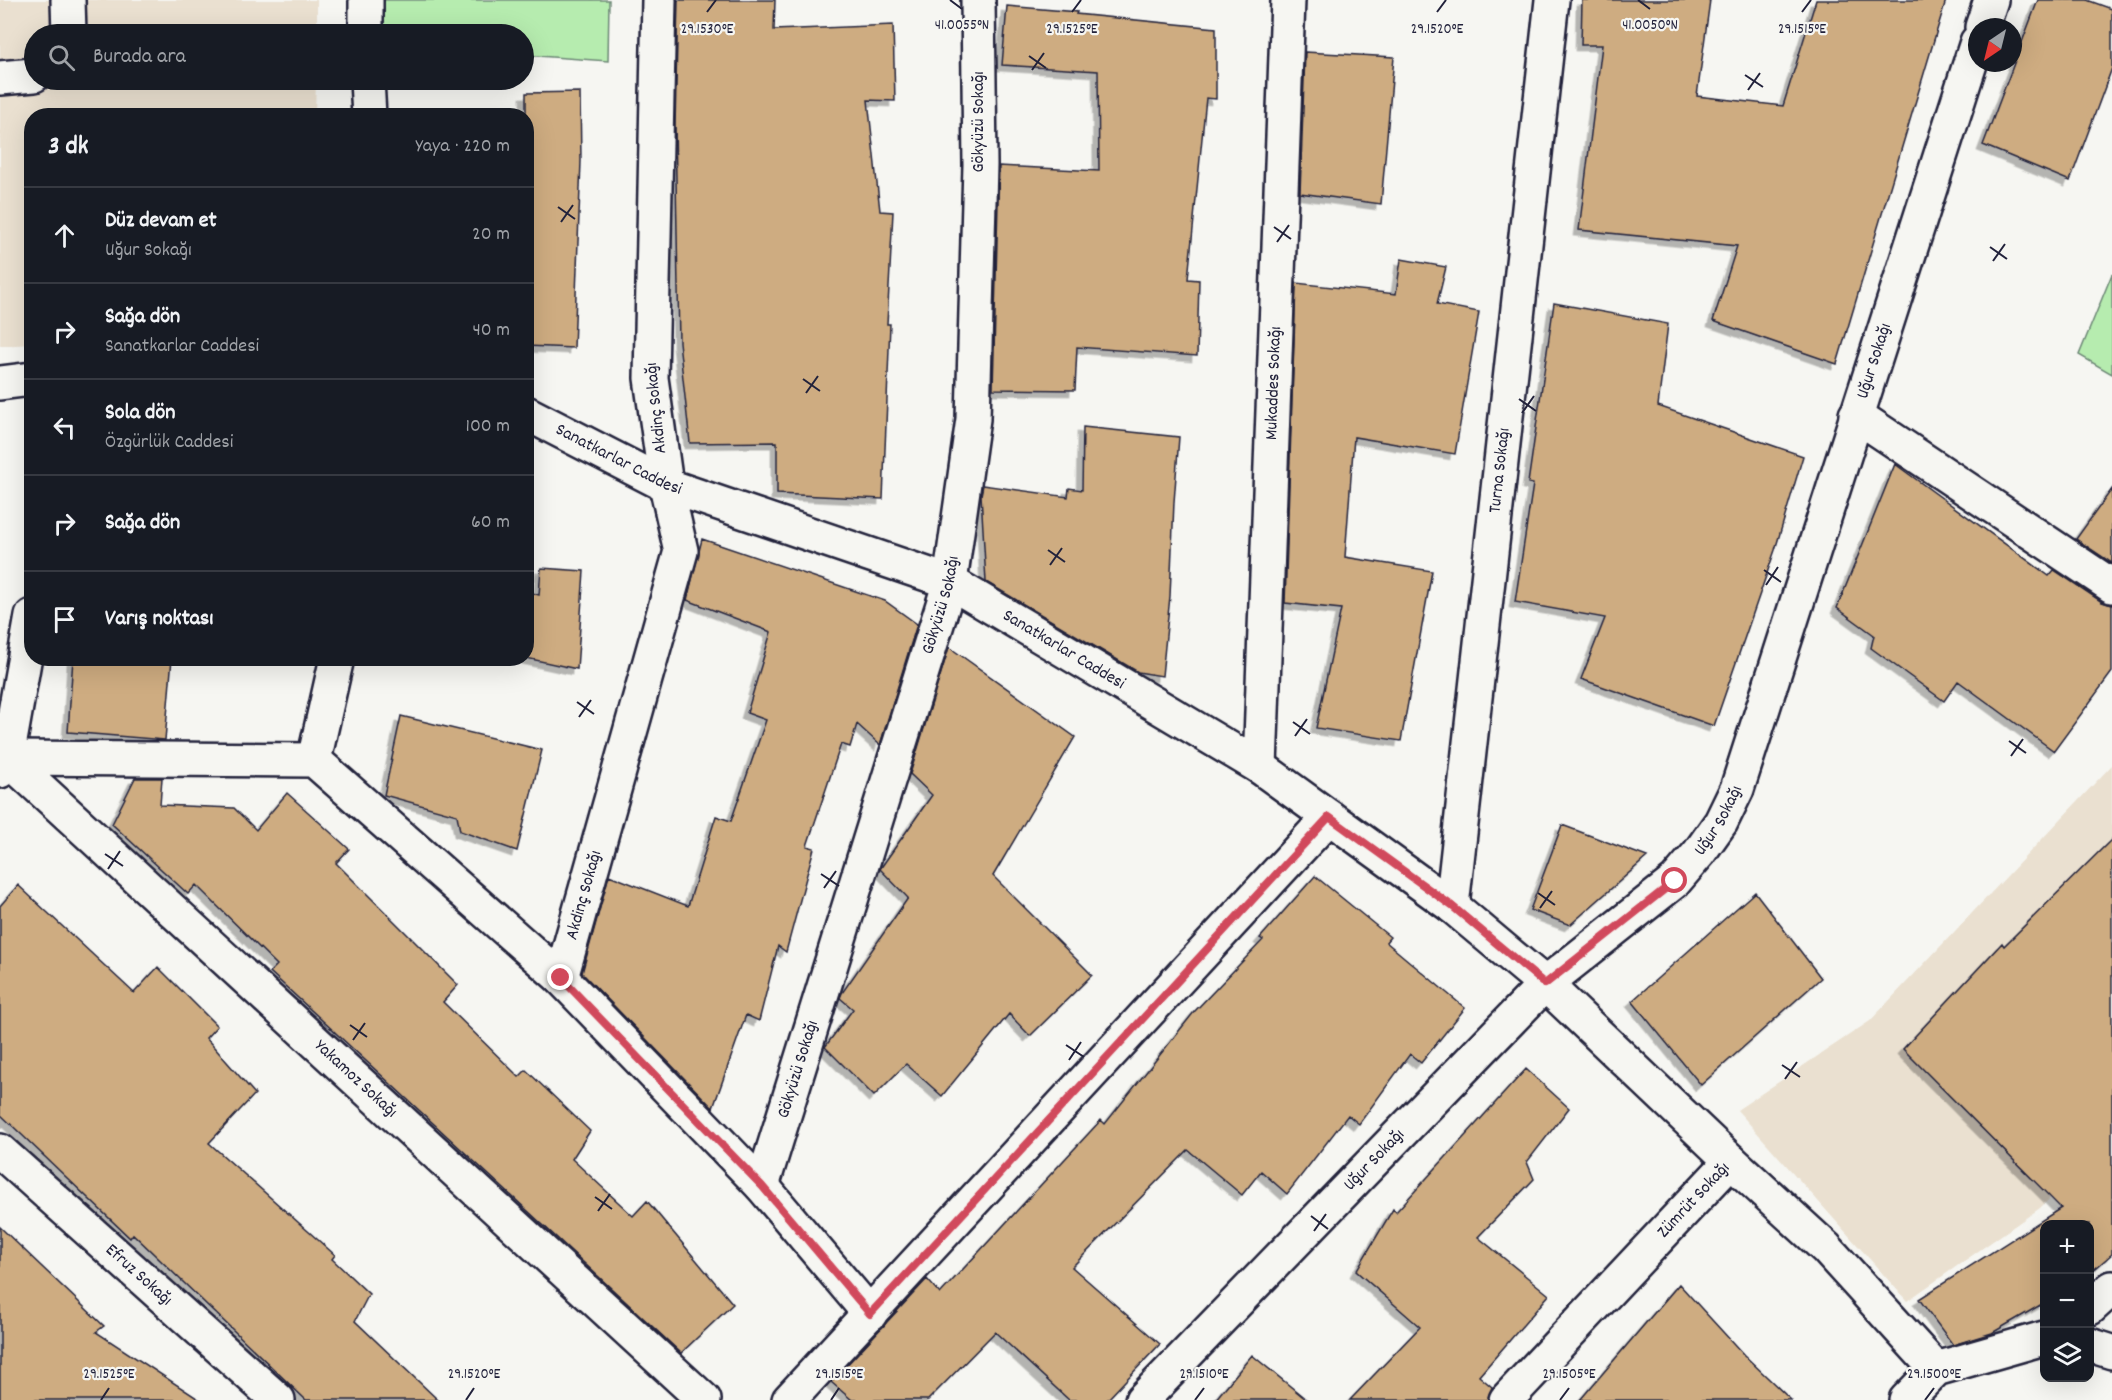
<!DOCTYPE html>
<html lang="tr">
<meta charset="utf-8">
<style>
body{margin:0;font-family:Dekko,sans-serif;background:#242831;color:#f1f3f6}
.controls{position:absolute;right:18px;bottom:18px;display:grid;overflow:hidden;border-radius:12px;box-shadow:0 6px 24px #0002}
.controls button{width:54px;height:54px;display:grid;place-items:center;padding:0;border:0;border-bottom:2px solid #363941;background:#171b24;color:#f1f3f6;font:30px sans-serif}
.compass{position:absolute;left:1968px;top:18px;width:54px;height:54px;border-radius:50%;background:#171b24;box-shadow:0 6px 24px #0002;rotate:215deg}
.stop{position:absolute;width:18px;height:18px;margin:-14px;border:4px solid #d1495b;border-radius:50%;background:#fff}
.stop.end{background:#d1495b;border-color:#fff;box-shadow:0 2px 6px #0008}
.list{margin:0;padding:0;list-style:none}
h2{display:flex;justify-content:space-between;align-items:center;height:78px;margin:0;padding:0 24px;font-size:26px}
h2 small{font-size:20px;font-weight:400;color:#9ea1a6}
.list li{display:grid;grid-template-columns:39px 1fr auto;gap:18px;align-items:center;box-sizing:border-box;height:96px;padding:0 24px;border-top:2px solid #363941}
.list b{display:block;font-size:22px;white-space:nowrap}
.list p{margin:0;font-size:20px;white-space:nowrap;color:#9ea1a6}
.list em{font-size:20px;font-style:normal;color:#9ea1a6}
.icon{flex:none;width:33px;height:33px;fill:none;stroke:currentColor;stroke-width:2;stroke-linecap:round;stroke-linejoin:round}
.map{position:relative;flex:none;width:2112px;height:1400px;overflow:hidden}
.search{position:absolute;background:#171b24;box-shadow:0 6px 24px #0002;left:24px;top:24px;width:510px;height:66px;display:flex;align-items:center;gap:15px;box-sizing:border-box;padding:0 21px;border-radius:33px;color:#9ea1a6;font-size:22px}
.panel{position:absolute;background:#171b24;box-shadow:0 6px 24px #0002;left:24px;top:108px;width:510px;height:558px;border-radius:24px}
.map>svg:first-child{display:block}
.built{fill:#eae0d0}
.green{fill:#b6ecaf;stroke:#6c8775;stroke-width:1.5}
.building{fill:#ceac81;stroke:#22223b;stroke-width:1.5;filter:url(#shadow)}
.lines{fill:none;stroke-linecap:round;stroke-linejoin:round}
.minor-casing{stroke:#22223b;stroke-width:38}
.minor{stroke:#f6f6f2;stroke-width:33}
.route{stroke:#d1495b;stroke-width:8}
.ticks{fill:none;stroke:#22223b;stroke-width:2}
.labels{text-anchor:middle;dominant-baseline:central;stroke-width:4.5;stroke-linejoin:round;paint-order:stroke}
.street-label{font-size:18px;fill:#22223b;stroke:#f6f6f2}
.ticks-label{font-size:15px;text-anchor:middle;fill:#22223b;stroke:#f6f6f2;stroke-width:4.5;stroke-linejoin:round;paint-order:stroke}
</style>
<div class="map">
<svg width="2112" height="1400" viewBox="0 0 2112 1400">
<defs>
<filter id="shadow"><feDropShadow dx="-5.5" dy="5.5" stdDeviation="0" flood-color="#0004"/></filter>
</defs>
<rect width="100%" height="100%" fill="#f6f6f2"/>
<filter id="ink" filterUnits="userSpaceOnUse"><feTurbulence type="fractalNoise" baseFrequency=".0167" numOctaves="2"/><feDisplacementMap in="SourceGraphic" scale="12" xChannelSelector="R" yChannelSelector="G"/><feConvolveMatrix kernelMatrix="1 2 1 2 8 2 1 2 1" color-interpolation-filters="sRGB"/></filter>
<g filter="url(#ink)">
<path class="built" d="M 0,0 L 317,0 L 317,34 L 34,34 L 34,80 L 316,80 L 315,115 L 32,116 L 31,344 L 0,346 Z
M 2112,765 L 2112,1137 L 2040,1208 L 1907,1301 L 1737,1110 L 1870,1021 Z"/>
<path class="green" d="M 382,0 L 609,0 L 608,61 L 524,55 L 524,34 L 383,34 Z
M 2112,274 L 2112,374 L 2079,355 Z"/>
<path class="building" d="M 678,0 L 775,0 L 774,30 L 893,25 L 895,101 L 868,100 L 880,211 L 893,212 L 887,324 L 890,324 L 883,499 L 777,494 L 777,442 L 690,443 L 679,342 L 675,125 Z
M 1582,0 L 1710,0 L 1697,96 L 1783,106 L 1816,0 L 1946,0 L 1837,364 L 1713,321 L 1737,246 L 1579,230 L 1602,45 L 1581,45 Z
M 2038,0 L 2087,0 L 2112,9 L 2112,68 L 2070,181 L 1983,145 Z
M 1007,6 L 1077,12 L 1076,14 L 1216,28 L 1216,99 L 1206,98 L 1188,279 L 1199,280 L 1197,356 L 1077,347 L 1075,390 L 993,389 L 999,166 L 1099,171 L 1098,71 L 1002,65 Z
M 1305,52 L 1394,57 L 1381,204 L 1300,193 Z
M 580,92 L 581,161 L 574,348 L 526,346 L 526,93 Z
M 1401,259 L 1446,267 L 1437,304 L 1479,312 L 1455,454 L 1354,437 L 1345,557 L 1432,571 L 1401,741 L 1316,728 L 1341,609 L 1285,603 L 1296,283 L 1396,294 Z
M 1554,303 L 1668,324 L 1658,406 L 1803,456 L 1775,550 L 1714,726 L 1581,679 L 1605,618 L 1515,602 L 1533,484 L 1528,483 Z
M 1083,427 L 1179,437 L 1174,502 L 1170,596 L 1162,676 L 1138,672 L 986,582 L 981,495 L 983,485 L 1068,497 L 1069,488 L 1082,490 Z
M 1895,464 L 2049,576 L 2054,570 L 2102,602 L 2112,605 L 2112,672 L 2054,751 L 1958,681 L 1944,701 L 1871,648 L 1874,635 L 1837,608 Z
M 2112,489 L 2112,563 L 2076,539 Z
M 702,539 L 885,601 L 917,624 L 880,745 L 857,724 L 850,747 L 841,744 L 807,846 L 814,848 L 786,952 L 778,946 L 759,1021 L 746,1015 L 713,1108 L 582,973 L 609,875 L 688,906 L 716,816 L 731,821 L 766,720 L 747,713 L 771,632 L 687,600 Z
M 541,568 L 584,571 L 577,669 L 526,658 L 526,591 L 539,595 Z
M 949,647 L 1075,737 L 993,876 L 1092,975 L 1030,1036 L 1009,1014 L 942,1096 L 906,1064 L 874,1096 L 825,1047 L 853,1009 L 840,998 L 842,993 L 908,898 L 880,869 L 932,795 L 910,774 Z
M 73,658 L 172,658 L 165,740 L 68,732 Z
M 401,716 L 542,750 L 517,851 L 460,831 L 457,815 L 384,795 Z
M 135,778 L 162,778 L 160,805 L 234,808 L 256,830 L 287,793 L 349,849 L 336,863 L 458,985 L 443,1002 L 519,1077 L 526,1070 L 590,1131 L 572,1159 L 633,1216 L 647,1201 L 733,1304 L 681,1353 L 270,972 L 277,965 L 196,885 L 188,894 L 112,824 Z
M 1562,825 L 1647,857 L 1570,925 L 1530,910 Z
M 2112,839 L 2112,1254 L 2090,1273 L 2090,1224 L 2044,1224 L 2044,1303 L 1992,1333 L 1953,1345 L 1919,1299 L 2061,1208 L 1903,1049 L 2002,943 L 2004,946 Z
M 1315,876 L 1390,937 L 1386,942 L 1465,1008 L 1421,1063 L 1410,1054 L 1359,1124 L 1348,1115 L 1287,1194 L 1261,1171 L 1242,1195 L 1188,1150 L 1072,1267 L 1160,1344 L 1107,1400 L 1069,1400 L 995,1332 L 928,1400 L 852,1400 L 831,1382 L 927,1279 L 940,1294 L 1101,1120 L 1105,1124 L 1194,1012 L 1263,940 L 1260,938 Z
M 18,885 L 134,993 L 158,967 L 217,1026 L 206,1038 L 255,1094 L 209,1143 L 335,1255 L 332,1259 L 369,1294 L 355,1321 L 438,1400 L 306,1400 L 133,1234 L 130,1238 L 0,1114 L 0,906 Z
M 1755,892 L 1821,978 L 1701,1085 L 1632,1001 Z
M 1526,1069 L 1569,1108 L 1527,1162 L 1534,1179 L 1478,1237 L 1549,1295 L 1479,1376 L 1492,1387 L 1488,1400 L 1350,1400 L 1420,1327 L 1356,1271 L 1393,1209 L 1396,1212 Z
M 0,1227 L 104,1326 L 96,1332 L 200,1400 L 0,1400 Z
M 1679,1284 L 1744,1355 L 1791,1400 L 1580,1400 Z
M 1252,1355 L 1307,1400 L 1215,1400 Z"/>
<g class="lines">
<g class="minor-casing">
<g id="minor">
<path d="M 68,0 L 69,34"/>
<path d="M 366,0 L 366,34"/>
<path d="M 1982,27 L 1991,0"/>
<path d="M 0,78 L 34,75"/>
<path d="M 367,80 L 369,116"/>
<path d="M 0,383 L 32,379"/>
<path id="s1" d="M 526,413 L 666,485 L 950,582 L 1260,767 L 1452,906 L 1545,984 L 1731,1161"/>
<path d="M 1856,415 L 2112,586"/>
<path d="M 7,758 L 314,760 L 561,978 L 762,1186 L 870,1314"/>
<path id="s2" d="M 7,758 L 704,1400"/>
<path d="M 314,760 L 337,658"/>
<path id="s3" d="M 1260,767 L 1288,0"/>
<path d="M 0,771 L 7,758 L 32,616"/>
<path id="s4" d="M 1452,906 L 1552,0"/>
<path id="s5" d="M 561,978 L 681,551 L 666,485 L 651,378 L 659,0"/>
<path id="s6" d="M 0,1151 L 278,1400"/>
<path id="s7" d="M 762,1186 L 950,582 L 973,419 L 980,165 L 978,0"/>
<path d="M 2090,1308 L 2112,1288"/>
<path d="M 2090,1345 L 2112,1352"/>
<path d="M 789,1400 L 1329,817"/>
<path id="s8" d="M 1142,1400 L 1545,984 L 1675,881 L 1699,853 L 1721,822 L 1737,789 L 1977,42"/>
<path id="s9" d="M 1506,1400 L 1731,1161 L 1826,1248 L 1936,1369"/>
<path d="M 1906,1400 L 1936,1369 L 2044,1338"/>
</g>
</g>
<use href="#minor" class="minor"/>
</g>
</g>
<g class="lines" filter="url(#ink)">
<path class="route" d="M 561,978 L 762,1186 L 870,1314 L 1329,817 L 1452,906 L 1545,984 L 1675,881"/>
</g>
<path class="ticks" d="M 950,0 L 962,9M 1638,0 L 1650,9M 707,12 L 716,0M 1072,12 L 1081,0M 1437,12 L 1446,0M 1802,12 L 1811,0M 1029,56 L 1046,68M 1032,70 L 1044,53M 1745,75 L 1763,87M 1748,90 L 1760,73M 558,207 L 575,219M 561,222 L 573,205M 1274,227 L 1291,239M 1277,242 L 1289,225M 1990,247 L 2007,259M 1993,261 L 2005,244M 803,379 L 820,391M 806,393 L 818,376M 1519,399 L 1536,411M 1522,413 L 1534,396M 1048,550 L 1065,562M 1050,565 L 1062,548M 1764,570 L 1781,582M 1766,585 L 1778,567M 577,702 L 594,714M 579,717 L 591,700M 1293,722 L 1310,734M 1295,736 L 1307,719M 2009,741 L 2026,753M 2011,756 L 2023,739M 105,854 L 123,866M 108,869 L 120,851M 821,874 L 839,886M 824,888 L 836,871M 1538,893 L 1555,905M 1540,908 L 1552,891M 350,1025 L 367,1037M 353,1040 L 365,1023M 1066,1045 L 1084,1057M 1069,1060 L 1081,1042M 1782,1065 L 1800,1077M 1785,1079 L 1797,1062M 595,1197 L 612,1209M 598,1211 L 610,1194M 1311,1216 L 1328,1229M 1314,1231 L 1326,1214M 101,1400 L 109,1388M 466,1400 L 474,1388M 831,1400 L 839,1388M 1195,1400 L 1204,1388M 1560,1400 L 1569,1388M 1925,1400 L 1934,1388"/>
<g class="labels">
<g class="street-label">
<text transform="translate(979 122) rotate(-90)">Gökyüzü Sokağı</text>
<text stroke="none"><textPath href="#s8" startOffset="1306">Uğur Sokağı</textPath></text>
<text stroke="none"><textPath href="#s3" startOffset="384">Mukaddes Sokağı</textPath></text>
<text transform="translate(657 408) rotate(-96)">Akdinç Sokağı</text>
<text stroke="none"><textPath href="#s1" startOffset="104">Sanatkarlar Caddesi</textPath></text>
<text stroke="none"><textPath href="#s4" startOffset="438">Turna Sokağı</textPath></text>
<text stroke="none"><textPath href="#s7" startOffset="608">Gökyüzü Sokağı</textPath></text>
<text stroke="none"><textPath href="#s1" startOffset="590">Sanatkarlar Caddesi</textPath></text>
<text stroke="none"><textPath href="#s8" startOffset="820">Uğur Sokağı</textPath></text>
<text stroke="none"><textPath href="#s5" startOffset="86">Akdinç Sokağı</textPath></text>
<text stroke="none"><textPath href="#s7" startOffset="122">Gökyüzü Sokağı</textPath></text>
<text stroke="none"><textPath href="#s2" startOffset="474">Yakamoz Sokağı</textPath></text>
<text stroke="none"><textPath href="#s8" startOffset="334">Uğur Sokağı</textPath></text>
<text stroke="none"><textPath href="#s9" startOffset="274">Zümrüt Sokağı</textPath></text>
<text stroke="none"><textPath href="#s6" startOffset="186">Efruz Sokağı</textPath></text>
</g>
</g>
<g class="ticks-label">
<text x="962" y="29">41.0055°N</text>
<text x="1650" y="29">41.0050°N</text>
<text x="707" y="33">29.1530°E</text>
<text x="1072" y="33">29.1525°E</text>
<text x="1437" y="33">29.1520°E</text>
<text x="1802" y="33">29.1515°E</text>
<text x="109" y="1378">29.1525°E</text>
<text x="474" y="1378">29.1520°E</text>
<text x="839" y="1378">29.1515°E</text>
<text x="1204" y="1378">29.1510°E</text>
<text x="1569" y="1378">29.1505°E</text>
<text x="1934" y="1378">29.1500°E</text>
</g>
</svg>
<div class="controls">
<button>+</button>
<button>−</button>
<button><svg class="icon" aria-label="layers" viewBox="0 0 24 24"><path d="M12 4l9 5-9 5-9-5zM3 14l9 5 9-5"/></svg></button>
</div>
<svg class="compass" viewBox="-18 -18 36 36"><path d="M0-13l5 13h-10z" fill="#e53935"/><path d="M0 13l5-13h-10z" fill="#9ea1a6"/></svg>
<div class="stop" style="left:1675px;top:881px"></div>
<div class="stop end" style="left:561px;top:978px"></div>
<div class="search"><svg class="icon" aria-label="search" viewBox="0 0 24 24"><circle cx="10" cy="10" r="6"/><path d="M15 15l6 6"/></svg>Burada ara</div>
<section class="panel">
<h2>3 dk<small>Yaya · 220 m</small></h2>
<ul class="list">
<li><svg class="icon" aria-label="ahead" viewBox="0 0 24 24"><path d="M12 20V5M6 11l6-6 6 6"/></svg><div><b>Düz devam et</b><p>Uğur Sokağı</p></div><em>20 m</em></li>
<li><svg class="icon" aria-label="right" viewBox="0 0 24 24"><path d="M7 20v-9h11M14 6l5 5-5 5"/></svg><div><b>Sağa dön</b><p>Sanatkarlar Caddesi</p></div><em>40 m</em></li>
<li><svg class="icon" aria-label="left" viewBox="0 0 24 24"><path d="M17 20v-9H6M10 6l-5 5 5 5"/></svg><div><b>Sola dön</b><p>Özgürlük Caddesi</p></div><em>100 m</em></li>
<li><svg class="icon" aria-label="right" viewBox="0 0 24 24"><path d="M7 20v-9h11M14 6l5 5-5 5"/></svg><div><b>Sağa dön</b></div><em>60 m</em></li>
<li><svg class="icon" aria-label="arrive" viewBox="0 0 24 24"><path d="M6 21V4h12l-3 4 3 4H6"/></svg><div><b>Varış noktası</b></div></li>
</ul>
</section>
</div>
